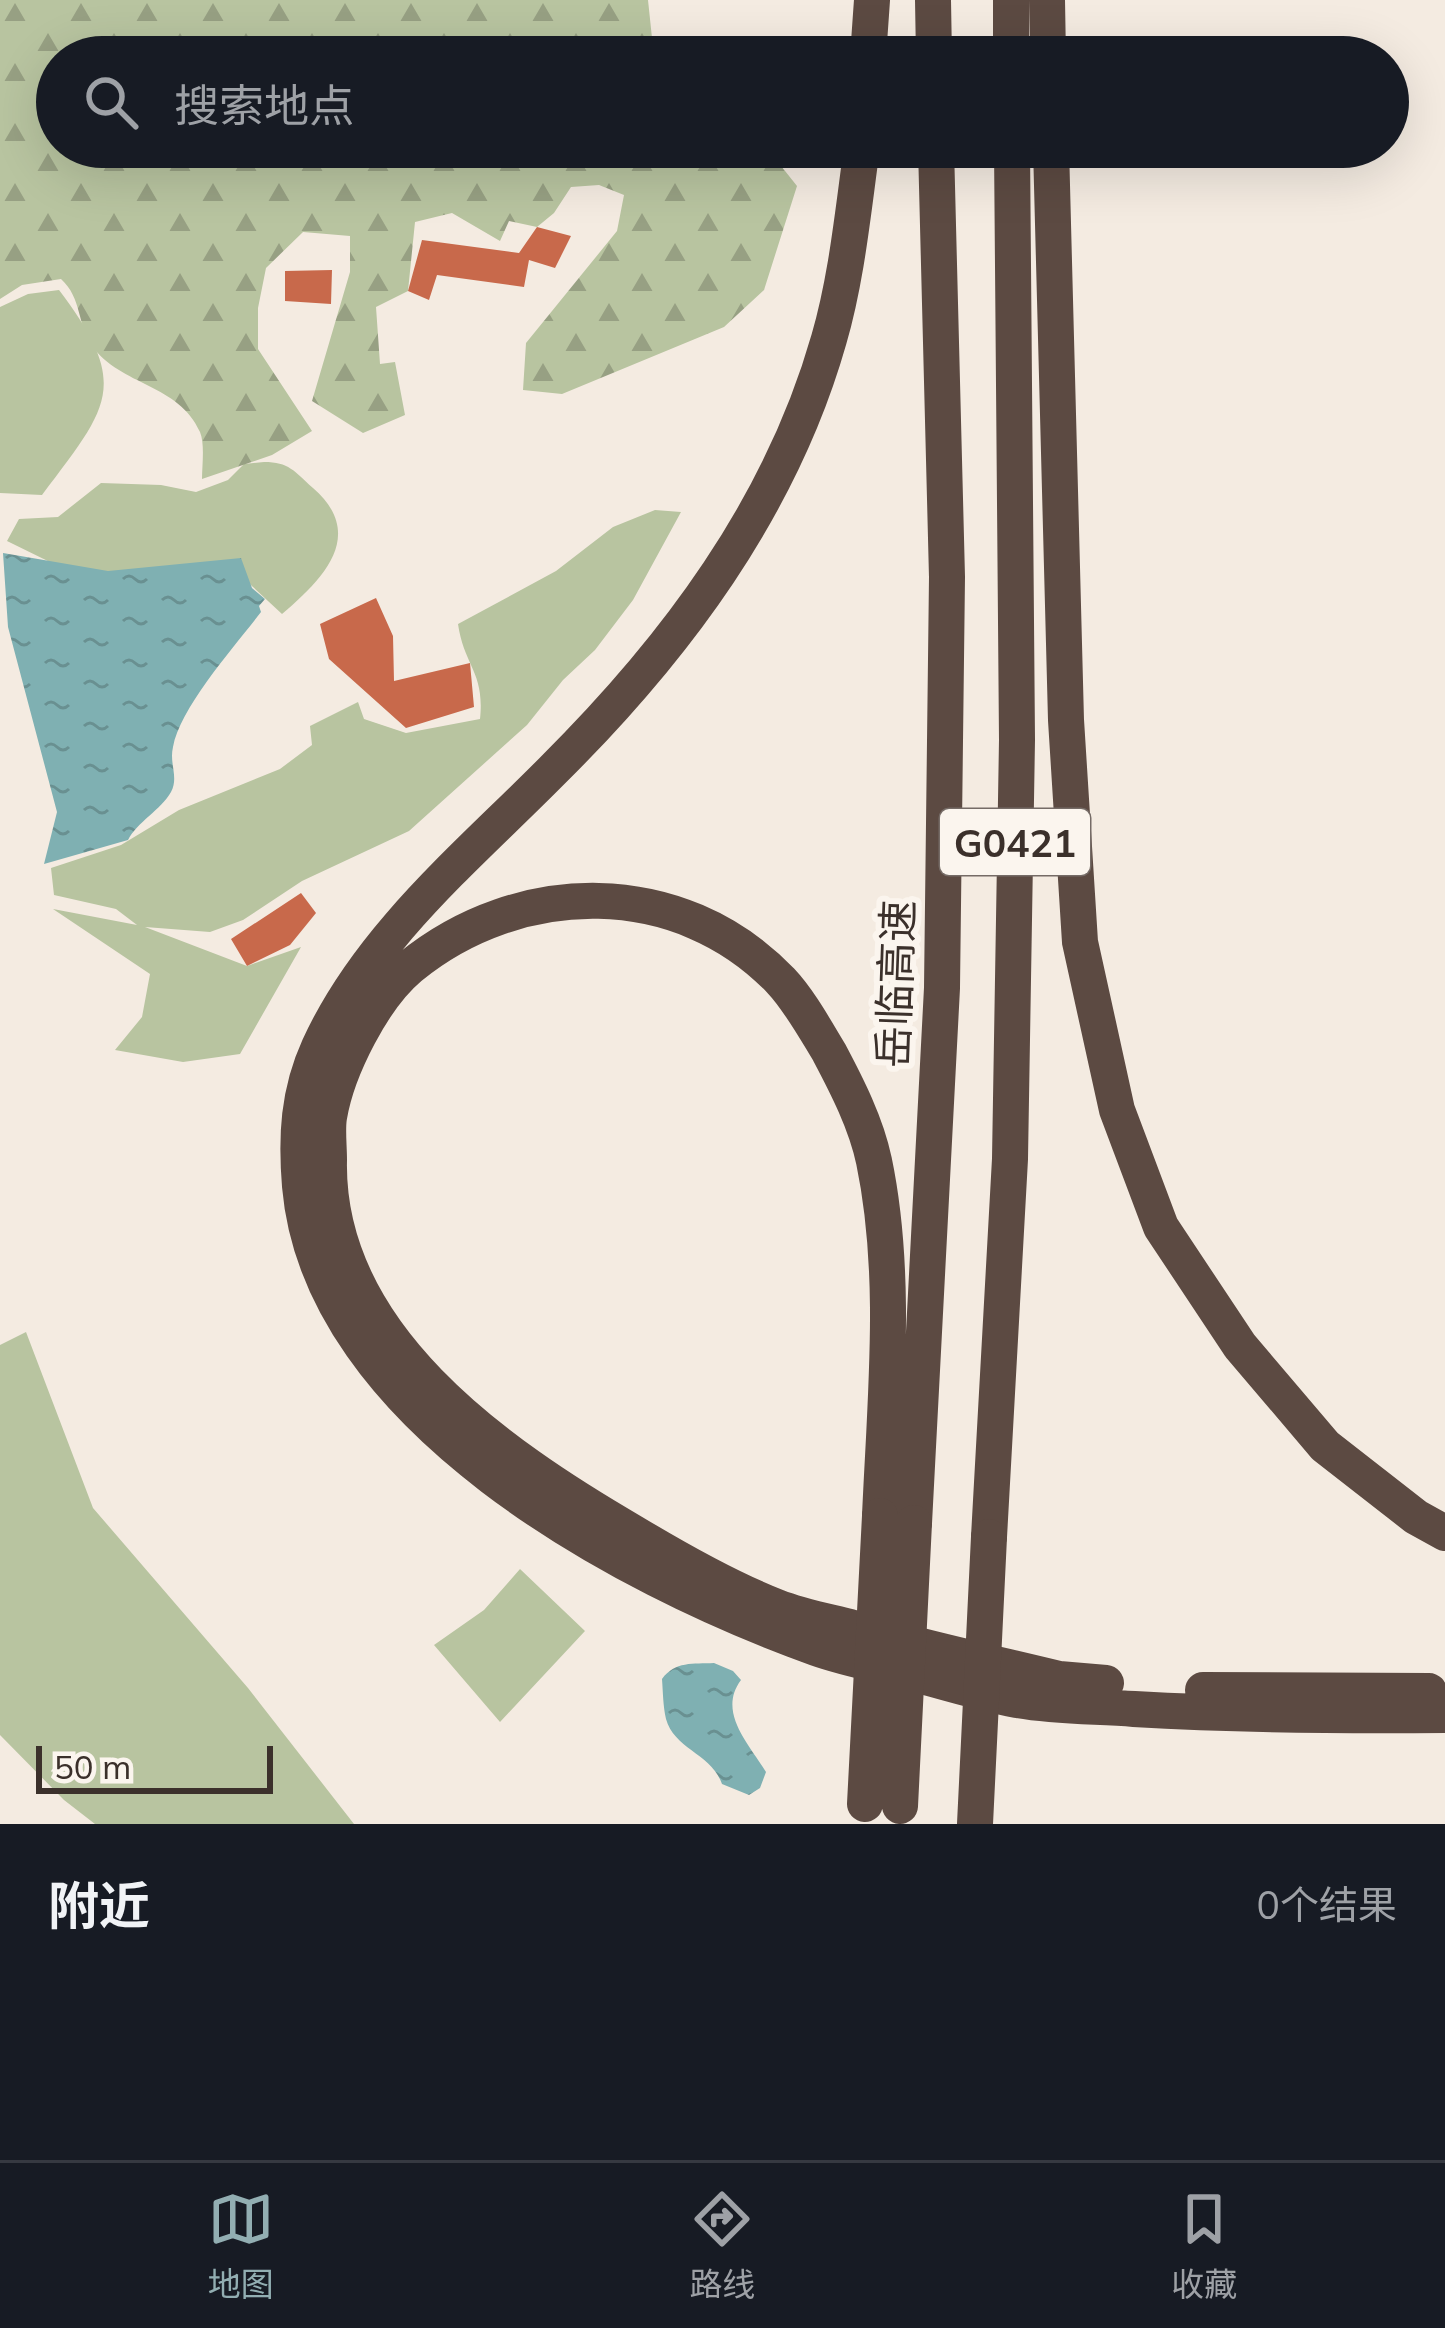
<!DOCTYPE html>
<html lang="zh">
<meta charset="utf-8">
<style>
body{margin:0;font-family:Mulish,"Noto Sans SC",sans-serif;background:#242831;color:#f1f3f6}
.scale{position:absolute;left:36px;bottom:30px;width:237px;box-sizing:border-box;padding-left:12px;border:6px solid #3b302b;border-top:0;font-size:33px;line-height:42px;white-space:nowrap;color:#3b302b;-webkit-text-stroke:9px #fbf5ee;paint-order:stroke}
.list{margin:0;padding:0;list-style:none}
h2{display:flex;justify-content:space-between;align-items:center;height:156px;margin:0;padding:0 48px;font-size:51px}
h2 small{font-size:39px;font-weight:400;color:#9ea1a6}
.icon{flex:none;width:66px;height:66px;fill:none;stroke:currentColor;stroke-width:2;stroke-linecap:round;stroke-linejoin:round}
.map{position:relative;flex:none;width:1445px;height:1824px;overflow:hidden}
.search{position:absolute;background:#171b24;box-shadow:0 12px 48px #0002;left:36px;right:36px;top:36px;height:132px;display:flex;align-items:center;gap:30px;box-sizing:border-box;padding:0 42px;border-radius:66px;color:#9ea1a6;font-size:45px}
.sheet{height:336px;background:#171b24}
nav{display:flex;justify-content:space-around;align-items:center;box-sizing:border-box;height:168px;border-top:3px solid #363941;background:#171b24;font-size:33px;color:#9ea1a6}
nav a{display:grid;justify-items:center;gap:6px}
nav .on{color:#92aeb2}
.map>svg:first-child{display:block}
.green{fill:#b8c4a0}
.forest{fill:url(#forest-firs)}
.water{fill:url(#water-ripples)}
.building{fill:#c8694b}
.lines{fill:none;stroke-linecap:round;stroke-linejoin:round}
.highway{stroke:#5c4a42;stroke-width:36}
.highway-bridge{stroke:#5c4a42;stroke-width:36}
.labels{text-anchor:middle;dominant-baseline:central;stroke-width:12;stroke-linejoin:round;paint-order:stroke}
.shield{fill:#fbf5ee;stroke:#756b66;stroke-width:3}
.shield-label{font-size:39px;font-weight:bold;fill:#3b302b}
.street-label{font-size:42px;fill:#3b302b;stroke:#fbf5ee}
</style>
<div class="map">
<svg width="1445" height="1824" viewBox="0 0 1445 1824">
<defs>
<pattern id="forest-firs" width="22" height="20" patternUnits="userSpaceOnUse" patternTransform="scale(3)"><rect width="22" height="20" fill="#b8c4a0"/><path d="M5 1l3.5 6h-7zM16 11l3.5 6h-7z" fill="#97a083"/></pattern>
<pattern id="water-ripples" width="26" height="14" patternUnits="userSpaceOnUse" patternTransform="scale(3)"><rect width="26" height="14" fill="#7fb0b2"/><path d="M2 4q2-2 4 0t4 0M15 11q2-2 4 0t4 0" fill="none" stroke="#699091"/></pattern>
</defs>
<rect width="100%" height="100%" fill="#f4ebe1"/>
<path class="green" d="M 59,290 C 132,386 108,407 42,495 L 0,493 L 0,307 L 28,294 Z
M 264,462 C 289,462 294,471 313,488 C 367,535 323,579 282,614 L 240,575 L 126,579 L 60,567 L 7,541 L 19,519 L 58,517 L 101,483 L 161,485 L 196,492 L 228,480 L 244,464 Z
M 655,510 L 681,512 L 633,600 L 595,650 L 563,680 L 527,725 L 409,831 L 302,881 L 243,920 L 210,932 L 145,927 L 247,966 L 301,947 L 240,1054 L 183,1062 L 115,1050 L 142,1017 L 150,974 L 53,909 L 137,925 L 116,909 L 54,895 L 51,868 L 121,845 L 179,810 L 280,769 L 312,745 L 310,726 L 358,702 L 364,719 L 406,733 L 480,719 C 485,672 464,666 458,624 L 556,571 L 613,527 Z
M 26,1332 L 93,1508 L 248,1688 L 354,1824 L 95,1824 L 64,1800 L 0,1735 L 0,1345 Z
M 520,1569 L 585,1631 L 500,1722 L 434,1645 L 484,1610 Z"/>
<path class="forest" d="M 0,0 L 648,0 L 654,57 L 57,57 L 57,147 L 766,147 L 797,186 L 764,290 L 724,327 L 562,394 L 523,390 L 526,343 L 617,231 L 624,195 L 599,185 L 571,187 L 554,213 L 537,227 L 509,221 L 500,241 L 452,213 L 415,222 L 408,291 L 376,307 L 380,364 L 395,362 L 405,415 L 363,433 L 312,401 L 350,272 L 350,236 L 303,232 L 266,268 L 258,308 L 258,349 L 312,431 L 272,455 L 202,479 C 202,466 205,444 200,432 C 179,384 121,386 92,346 C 77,324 82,298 61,279 L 22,285 L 0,299 Z"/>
<path class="water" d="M 3,553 L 108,571 L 241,558 L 252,588 L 265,599 L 259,606 L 261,612 C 236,645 180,707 173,747 C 169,764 179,777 171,792 C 161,810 137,822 128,840 L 44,864 L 57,812 L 8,627 Z
M 714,1663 L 733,1671 L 741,1680 C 717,1712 749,1744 766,1772 L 760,1788 L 749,1795 L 722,1784 C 712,1754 674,1749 666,1719 C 663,1706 663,1692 662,1679 C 675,1661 693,1664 714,1663 Z"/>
<path class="building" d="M 537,227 L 571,236 L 555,268 L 529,260 L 524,287 L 437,275 L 429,300 L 408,291 L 422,240 L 519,253 Z
M 332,270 L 331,304 L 285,301 L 285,271 Z
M 376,598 L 393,636 L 394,681 L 470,663 L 474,707 L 406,728 L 329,659 L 320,624 Z
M 301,893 L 316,913 L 290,945 L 247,966 L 231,939 Z"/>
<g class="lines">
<path class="highway" d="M 933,0 L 934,57
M 1011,0 L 1011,57
M 1047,0 L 1048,57
M 868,57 L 872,0
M 862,147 C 853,211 847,277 829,339 C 781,508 675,649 552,771 C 468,856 369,937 319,1047 C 298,1093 296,1137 300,1186 C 320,1417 621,1578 816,1648 C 844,1658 875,1664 904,1671 C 941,1681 979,1693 1017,1700 C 1055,1707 1096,1706 1134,1709 C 1238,1715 1341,1716 1445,1715
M 1051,147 L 1066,720 L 1080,942 L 1117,1110 L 1161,1227 L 1240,1346 L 1325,1446 L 1416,1517 L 1445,1533
M 880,1516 C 885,1400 898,1276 874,1161 C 866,1123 847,1086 829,1052 C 815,1029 799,1000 781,981 C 680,875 519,878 410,967 C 373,998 337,1069 329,1117 C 327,1130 329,1146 329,1160 C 325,1335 498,1454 634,1533 C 679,1560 728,1588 777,1607 C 800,1616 826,1621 850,1627 C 919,1647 989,1662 1059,1679 L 1106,1683
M 914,1523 L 942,988 L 947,577 L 936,147
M 989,1537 L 1010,1159 L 1017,740 L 1012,147
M 1203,1690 L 1429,1691"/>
<path class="highway-bridge" d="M 865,1804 L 880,1516
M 900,1806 L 914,1523
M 975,1824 L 989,1537"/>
</g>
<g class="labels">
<rect class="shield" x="940" y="809" width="150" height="66" rx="9"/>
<g class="shield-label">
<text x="1015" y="842">G0421</text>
</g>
<g class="street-label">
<text transform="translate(895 984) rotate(-88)">岳临高速</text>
</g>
</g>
</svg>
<div class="scale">50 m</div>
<div class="search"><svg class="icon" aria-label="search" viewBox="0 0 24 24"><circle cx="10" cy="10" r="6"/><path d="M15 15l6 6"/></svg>搜索地点</div>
</div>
<section class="sheet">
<h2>附近<small>0个结果</small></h2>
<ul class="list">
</ul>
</section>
<nav>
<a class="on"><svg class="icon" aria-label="map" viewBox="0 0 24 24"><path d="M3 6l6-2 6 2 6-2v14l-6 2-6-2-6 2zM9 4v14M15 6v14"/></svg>地图</a>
<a><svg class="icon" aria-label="directions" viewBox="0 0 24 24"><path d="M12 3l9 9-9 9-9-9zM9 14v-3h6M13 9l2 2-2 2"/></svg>路线</a>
<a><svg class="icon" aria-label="saved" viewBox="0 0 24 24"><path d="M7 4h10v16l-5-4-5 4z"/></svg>收藏</a>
</nav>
